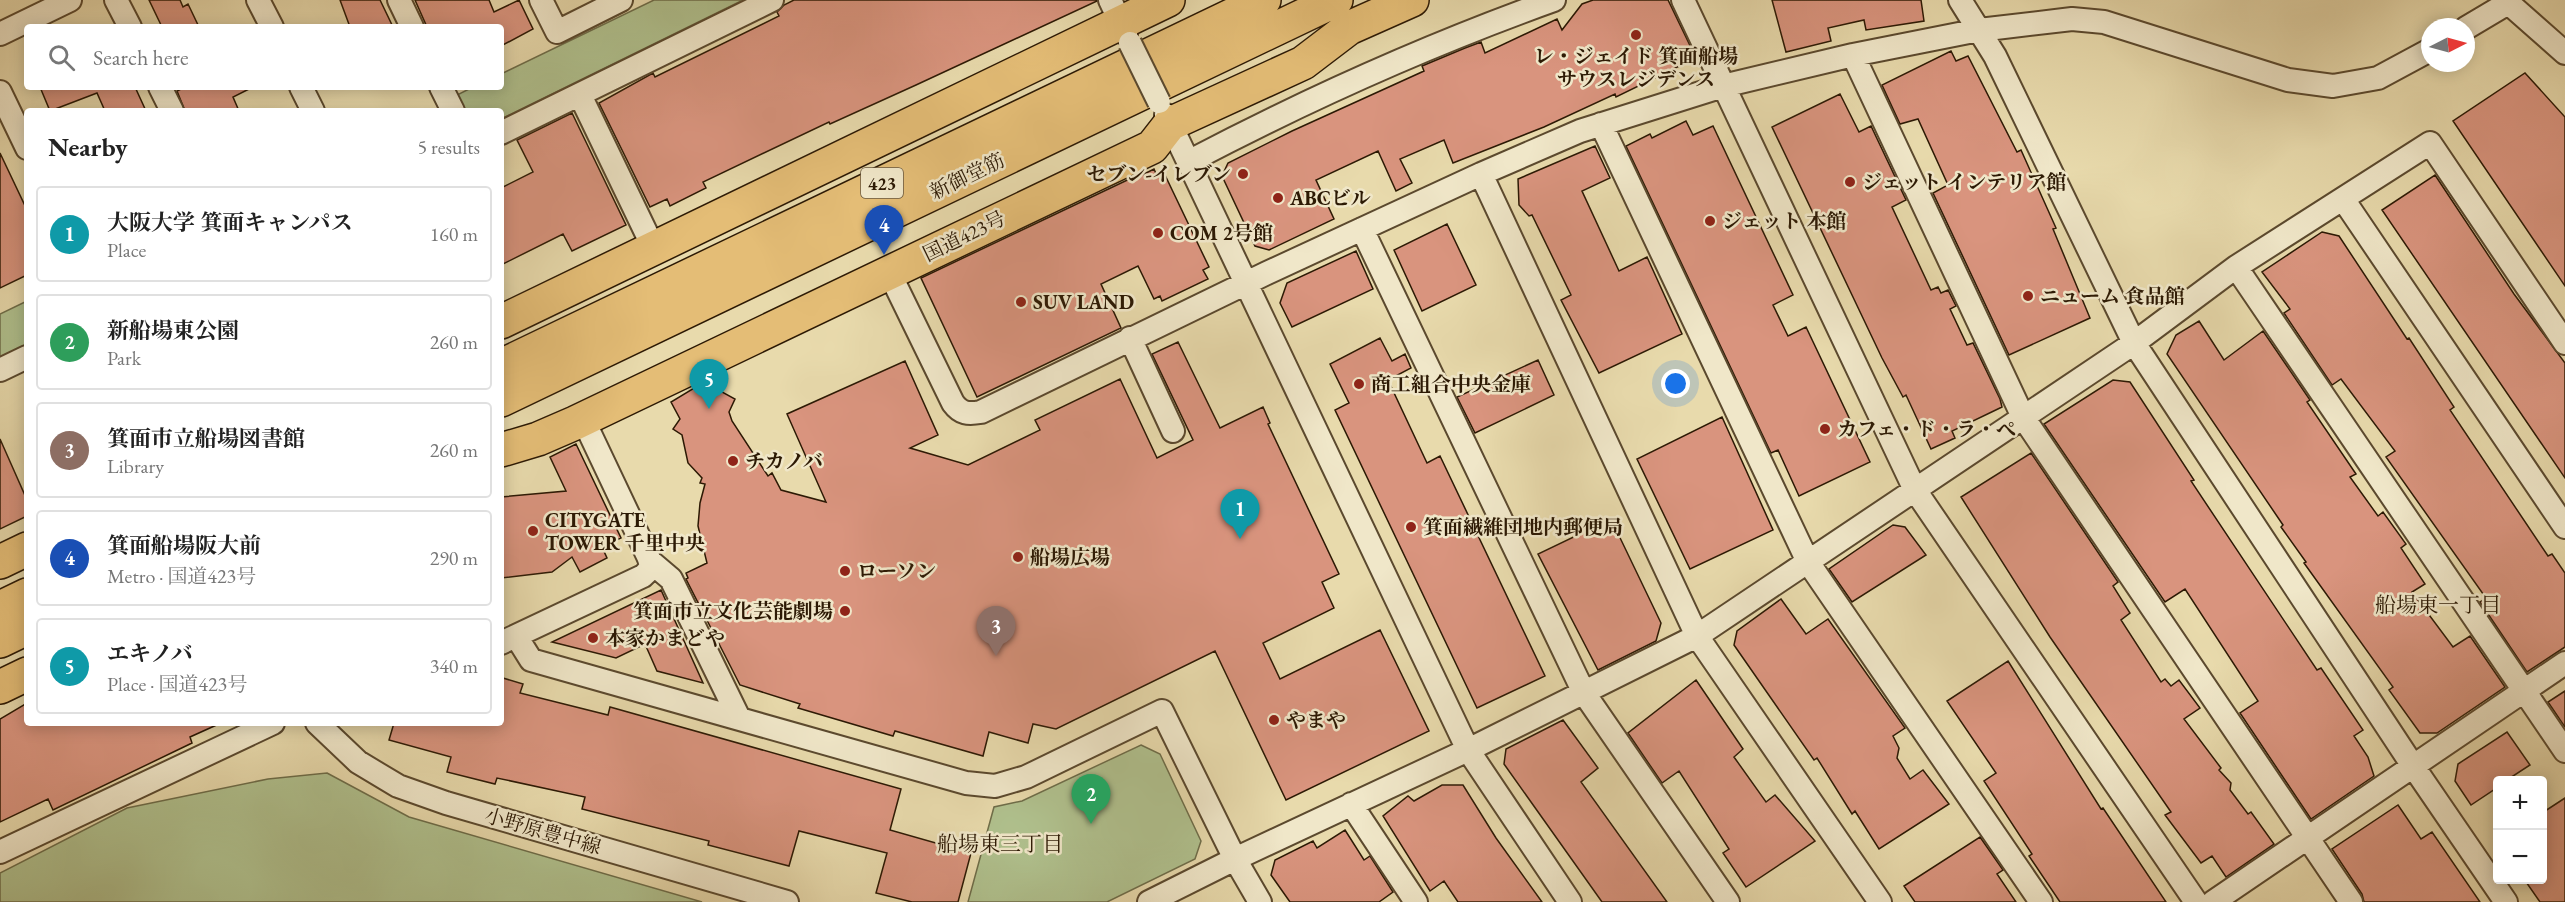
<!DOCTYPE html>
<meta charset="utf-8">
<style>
body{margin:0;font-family:"EB Garamond","Noto Serif JP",serif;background:#f6f6f6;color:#222}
.controls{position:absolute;right:18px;bottom:18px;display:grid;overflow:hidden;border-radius:6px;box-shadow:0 3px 15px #0003}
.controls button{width:54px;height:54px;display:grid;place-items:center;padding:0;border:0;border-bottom:2px solid #e0e0e0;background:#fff;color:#222;font:30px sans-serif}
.compass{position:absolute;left:2421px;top:18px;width:54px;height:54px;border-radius:50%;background:#fff;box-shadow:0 3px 15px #0003;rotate:84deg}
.you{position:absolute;left:1676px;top:384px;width:21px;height:21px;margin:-15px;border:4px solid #fff;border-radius:50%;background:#1a73e8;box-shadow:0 0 0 9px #1a73e833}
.badge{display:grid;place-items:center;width:39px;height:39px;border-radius:50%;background:#0b8043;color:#fff;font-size:20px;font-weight:700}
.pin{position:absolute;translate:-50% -50px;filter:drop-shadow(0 2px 3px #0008)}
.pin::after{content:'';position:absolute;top:32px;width:21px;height:18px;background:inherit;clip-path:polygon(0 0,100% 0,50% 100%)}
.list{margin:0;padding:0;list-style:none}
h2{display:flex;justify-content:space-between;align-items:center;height:78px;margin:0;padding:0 24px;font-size:26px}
h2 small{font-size:20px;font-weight:400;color:#767676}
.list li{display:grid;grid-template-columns:39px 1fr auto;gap:18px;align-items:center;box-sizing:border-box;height:96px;margin:0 12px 12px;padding:0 12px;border:2px solid #e0e0e0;border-radius:6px}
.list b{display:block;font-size:22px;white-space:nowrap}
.list p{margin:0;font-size:20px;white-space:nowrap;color:#767676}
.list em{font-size:20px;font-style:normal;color:#767676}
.icon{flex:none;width:33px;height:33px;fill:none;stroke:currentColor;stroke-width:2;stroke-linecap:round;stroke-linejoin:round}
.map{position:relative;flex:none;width:2565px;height:902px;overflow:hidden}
.search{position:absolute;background:#fff;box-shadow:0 3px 15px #0003;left:24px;top:24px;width:480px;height:66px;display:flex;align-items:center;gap:15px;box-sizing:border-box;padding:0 21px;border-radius:6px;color:#767676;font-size:22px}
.panel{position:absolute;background:#fff;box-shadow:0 3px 15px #0003;left:24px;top:108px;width:480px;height:618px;border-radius:6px}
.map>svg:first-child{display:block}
.green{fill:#b0c18e;stroke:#6e6d49;stroke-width:1.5}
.building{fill:#d9947e;stroke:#2c1904;stroke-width:1.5}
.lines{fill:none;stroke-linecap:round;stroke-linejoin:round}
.minor-casing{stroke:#5b492e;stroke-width:26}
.highway-casing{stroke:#2c1904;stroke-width:36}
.minor{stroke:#f0e7c9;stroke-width:22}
.highway{stroke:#e4bd76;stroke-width:33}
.minor-bridge-casing{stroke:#5b492e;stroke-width:26;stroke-linecap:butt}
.minor-bridge{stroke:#f0e7c9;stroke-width:22}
.poi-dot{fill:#8f2418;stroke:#f0e7c9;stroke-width:2}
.labels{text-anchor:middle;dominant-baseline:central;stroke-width:5;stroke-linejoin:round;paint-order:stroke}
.shield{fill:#f0e7c9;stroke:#67573f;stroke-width:1.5}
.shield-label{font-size:18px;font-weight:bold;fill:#2c1904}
.poi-label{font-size:20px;font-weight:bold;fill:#2c1904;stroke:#f0e7c9;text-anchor:start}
.street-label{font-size:20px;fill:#2c1904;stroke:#f0e7c9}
.neighbourhood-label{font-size:21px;fill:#2c1904;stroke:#f0e7c9}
</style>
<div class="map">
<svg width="2565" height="902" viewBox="0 0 2565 902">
<rect width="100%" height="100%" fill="#e8daac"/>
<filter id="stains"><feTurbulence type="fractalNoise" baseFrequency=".00333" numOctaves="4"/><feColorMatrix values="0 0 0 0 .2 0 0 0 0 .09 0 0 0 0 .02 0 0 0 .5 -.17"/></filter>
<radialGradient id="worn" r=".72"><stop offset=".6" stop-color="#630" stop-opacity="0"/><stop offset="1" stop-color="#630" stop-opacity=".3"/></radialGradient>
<path class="green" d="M 654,0 L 743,0 L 501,119 L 501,111 L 465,111 L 457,95 L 473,87 L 501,87 L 501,74 Z
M 27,301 L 27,348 L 0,360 L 0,314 Z
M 1141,745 L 1160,754 L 1201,841 L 1195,859 L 1107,902 L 968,902 L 994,807 L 1022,801 Z
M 327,773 L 409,817 L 702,902 L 0,902 L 0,873 L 127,808 L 268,779 Z"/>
<path class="building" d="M 149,0 L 180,0 L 183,7 L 188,4 L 199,27 L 162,27 Z
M 340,0 L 380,0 L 393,27 L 350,27 Z
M 415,0 L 489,0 L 494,12 L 519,0 L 533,29 L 501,46 L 501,27 L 427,27 Z
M 794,0 L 1097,0 L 1097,1 L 916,85 L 830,124 L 829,122 L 703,182 L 706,188 L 670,206 L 667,199 L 650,207 L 599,103 L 653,73 L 655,77 L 779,16 L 777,12 L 784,5 Z
M 1593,0 L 1668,0 L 1696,58 L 1616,97 L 1615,94 L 1544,127 L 1453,163 L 1444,140 L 1400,159 L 1412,183 L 1396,191 L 1378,151 L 1316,180 L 1334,219 L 1269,250 L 1255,246 L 1222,176 L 1228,163 L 1292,131 L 1424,71 L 1422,66 L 1465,48 L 1481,42 L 1485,53 L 1557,19 L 1562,30 L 1582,4 Z
M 1772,0 L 1921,0 L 1924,21 L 1866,30 L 1864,20 L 1828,28 L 1831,41 L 1786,52 Z
M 1951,51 L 1956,61 L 1968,56 L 2017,152 L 2021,150 L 2056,228 L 2053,229 L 2090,318 L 2009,355 L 1933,193 L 1948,185 L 1918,119 L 1900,124 L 1882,85 Z
M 2525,73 L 2565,117 L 2565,286 L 2453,121 Z
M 40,87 L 135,87 L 146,111 L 105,111 L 97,93 L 50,111 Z
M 185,87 L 253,87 L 233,97 L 239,111 L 185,111 L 177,91 Z
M 1840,94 L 1859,132 L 1871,126 L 1906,200 L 1892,207 L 1931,290 L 1938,287 L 1941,293 L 1948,290 L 1956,306 L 1950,309 L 1967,345 L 1973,343 L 2000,399 L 2002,407 L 1952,431 L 1955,438 L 1931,449 L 1906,395 L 1903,397 L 1882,358 L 1772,127 Z
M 572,113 L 626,225 L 572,251 L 563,234 L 501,265 L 501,188 L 533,172 L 517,140 Z
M 1686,121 L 1693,135 L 1713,126 L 1793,295 L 1773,305 L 1788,336 L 1806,327 L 1870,462 L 1799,496 L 1778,450 L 1771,453 L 1626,146 L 1650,134 L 1652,138 Z
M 1595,146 L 1610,178 L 1582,191 L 1619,271 L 1647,257 L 1682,334 L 1599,373 L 1561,300 L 1571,295 L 1532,215 L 1529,216 L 1519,205 L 1518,179 Z
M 0,153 L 27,210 L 27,275 L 0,288 Z
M 1154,169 L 1157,176 L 1164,173 L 1209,267 L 1203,270 L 1208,279 L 1162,301 L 1160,296 L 1154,299 L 1138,266 L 1101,284 L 1121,328 L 977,397 L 921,278 L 1140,174 L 1140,176 Z
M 2435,175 L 2514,294 L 2565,363 L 2565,478 L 2382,210 Z
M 1447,224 L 1476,285 L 1422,311 L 1394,250 Z
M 2322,232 L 2339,236 L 2407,339 L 2409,338 L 2454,407 L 2450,410 L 2548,556 L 2552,554 L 2565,573 L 2565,647 L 2527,672 L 2480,602 L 2486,598 L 2386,457 L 2395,451 L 2341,379 L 2332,385 L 2284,313 L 2290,309 L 2262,272 Z
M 1356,251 L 1373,289 L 1292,327 L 1280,303 L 1287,283 Z
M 2199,321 L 2224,360 L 2263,331 L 2310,400 L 2307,402 L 2356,474 L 2350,477 L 2378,516 L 2383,512 L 2406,544 L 2401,548 L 2425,584 L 2412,592 L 2453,647 L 2470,636 L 2505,687 L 2437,733 L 2420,733 L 2389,690 L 2393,687 L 2304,563 L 2306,562 L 2281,527 L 2283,525 L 2167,354 L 2176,335 Z
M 1380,338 L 1392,361 L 1405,354 L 1411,368 L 1388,380 L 1427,463 L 1440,456 L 1545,676 L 1477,708 L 1335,410 L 1349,403 L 1330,364 Z
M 1178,342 L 1220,428 L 1263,407 L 1270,423 L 1268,424 L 1339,574 L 1322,582 L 1334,608 L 1263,643 L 1280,679 L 1380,630 L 1429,731 L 1286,800 L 1215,651 L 1056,729 L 1033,724 L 1028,743 L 989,732 L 983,756 L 895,731 L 893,736 L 798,708 L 800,704 L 740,685 L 686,579 L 688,578 L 686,573 L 707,563 L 698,526 L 700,503 L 705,484 L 700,483 L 702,478 L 688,463 L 682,435 L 673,429 L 680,419 L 671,402 L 704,382 L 735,399 L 729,412 L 732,421 L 768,476 L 772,473 L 781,490 L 826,502 L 787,414 L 905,361 L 938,435 L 910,448 L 968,465 L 1040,430 L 1035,420 L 1120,379 L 1157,458 L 1193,440 L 1152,354 Z
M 1538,360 L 1554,395 L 1475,433 L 1457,397 Z
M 2113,380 L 2130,382 L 2194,480 L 2191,481 L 2317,670 L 2321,668 L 2363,730 L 2354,736 L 2368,757 L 2374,776 L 2311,819 L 2240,713 L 2258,701 L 2185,589 L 2165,602 L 2044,424 Z
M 1722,417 L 1773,530 L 1690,569 L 1637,459 Z
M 0,439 L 27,500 L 27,516 L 0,529 Z
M 576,444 L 621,538 L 602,547 L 607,558 L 580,572 L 572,557 L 552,572 L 501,578 L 501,497 L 566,491 L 550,457 Z
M 2031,453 L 2118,582 L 2113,586 L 2130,613 L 2121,620 L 2161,682 L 2165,679 L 2171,686 L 2179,680 L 2200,708 L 2184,719 L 2221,768 L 2219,770 L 2231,783 L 2230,790 L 2248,814 L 2251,812 L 2274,844 L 2226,877 L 2212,856 L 2201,863 L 2165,815 L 2171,812 L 2050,637 L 1961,497 Z
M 1611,519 L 1661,623 L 1656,641 L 1598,670 L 1538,554 Z
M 1893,525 L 1905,527 L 1926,555 L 1852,602 L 1829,569 Z
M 661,590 L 703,683 L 657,671 L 645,644 L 616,658 L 552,642 Z
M 1781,599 L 1806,634 L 1828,619 L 1905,728 L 1893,736 L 1899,748 L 1897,758 L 1910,779 L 1923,770 L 1949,804 L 1879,849 L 1855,811 L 1852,814 L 1817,758 L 1814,760 L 1734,645 L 1737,631 Z
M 2008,661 L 2101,809 L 2103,808 L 2166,902 L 2060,902 L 2029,856 L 2032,854 L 1984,781 L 1996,773 L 1947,701 Z
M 503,678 L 523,684 L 520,693 L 608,715 L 610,707 L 901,789 L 890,830 L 971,853 L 958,902 L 912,902 L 876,893 L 887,853 L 799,831 L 789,866 L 708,845 L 709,841 L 582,809 L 585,797 L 497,778 L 495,784 L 447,772 L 451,757 L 389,740 L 394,723 L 501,723 L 501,688 Z
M 1696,680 L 1743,749 L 1734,757 L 1766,802 L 1775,795 L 1815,841 L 1746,887 L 1723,853 L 1729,849 L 1679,771 L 1662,783 L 1628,733 Z
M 2565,691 L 2565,727 L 2548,702 Z
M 27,703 L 27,723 L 221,723 L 190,737 L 192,743 L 53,810 L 48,799 L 0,822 L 0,719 Z
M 1563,720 L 1598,768 L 1581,782 L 1667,902 L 1602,902 L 1504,764 L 1506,749 Z
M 2507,732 L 2530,765 L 2507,780 L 2498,780 L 2498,787 L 2471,805 L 2455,781 L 2458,764 Z
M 1442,785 L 1463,785 L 1496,838 L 1542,902 L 1458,902 L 1444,881 L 1430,891 L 1383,816 L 1408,796 L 1414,801 Z
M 2565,798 L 2565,902 L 2540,902 L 2524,879 L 2542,879 L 2542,813 Z
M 2398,805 L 2421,839 L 2432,832 L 2480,902 L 2364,902 L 2362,894 L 2332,849 Z
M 1345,830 L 1364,860 L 1370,856 L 1393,892 L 1379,902 L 1290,902 L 1271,875 L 1275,860 L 1313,841 L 1317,848 Z
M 1980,837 L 2003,870 L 1997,874 L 2016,902 L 1915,902 L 1904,886 Z"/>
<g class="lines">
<g class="minor-casing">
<path id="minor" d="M 116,0 L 130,27
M 258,0 L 272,27
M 399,0 L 412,27
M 541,0 L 557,32 L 621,0
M 1110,0 L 1126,34
M 1683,0 L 1915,490 L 2196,902
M 1960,0 L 1995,56 L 2134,343 L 2413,766 L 2506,902
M 2505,0 L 2565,53
M 2466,28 L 2508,3
M 0,34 L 70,0
M 1853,55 L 2023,417 L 2351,902
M 160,87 L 172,111
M 301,87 L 313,111
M 441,87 L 453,111
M 0,92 L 27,148
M 580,95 L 654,249
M 1166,115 L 1468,750 L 1570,902
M 1601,124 L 1808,562 L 2041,902
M 501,133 L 772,0
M 1188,162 C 1306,100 1428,45 1554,0
M 1481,174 L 1697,636 L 1880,902
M 2343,199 L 2565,527
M 1362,229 L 1584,693 L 1728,902
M 2236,267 L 2565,751
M 889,272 L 953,403 C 961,414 968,414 981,412 L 1267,273 L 1481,174 L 1580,131 L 1723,86 L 1853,55 L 1979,30 L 2072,19 L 2104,22 L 2288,80 L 2333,86 L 2378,78 L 2430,50
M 1130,338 L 1173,431
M 0,370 L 27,357
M 651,562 L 671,579 L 739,718
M 516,636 L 531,660 L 966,783 L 995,786 L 1026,777 L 1162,711 L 1235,859 L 1260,902
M 501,643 L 643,576 C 653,568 651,562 646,552 L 583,419
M 317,723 L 358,762 L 398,786 L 446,803 L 787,902
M 1351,804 L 1416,902
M 0,852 L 273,723
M 1149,902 L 1235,859 L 1468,750 L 1697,636 L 2134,343 L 2236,267 L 2430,143 L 2565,343
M 2213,902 L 2565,663"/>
</g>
<g class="highway-casing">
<path id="highway" d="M 501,322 L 1168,0
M 501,366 L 1264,0
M 501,400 L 1336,0
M 501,450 L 538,439 L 575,423 L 1152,147 L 1170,124 L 1303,63 L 1349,28 L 1412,0
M 0,562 L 27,549
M 0,608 L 27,595
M 0,641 L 27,628
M 0,687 L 27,674"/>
</g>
<use href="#minor" class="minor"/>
<use href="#highway" class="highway"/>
<g class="minor-bridge-casing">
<path id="minor-bridge" d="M 1130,43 L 1159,102"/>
</g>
<use href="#minor-bridge" class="minor-bridge"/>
</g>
<g class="poi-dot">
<circle cx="1636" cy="35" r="6"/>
<circle cx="1243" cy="174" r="6"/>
<circle cx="1850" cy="182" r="6"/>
<circle cx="1278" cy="198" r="6"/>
<circle cx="1710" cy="221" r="6"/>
<circle cx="1158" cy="233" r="6"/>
<circle cx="2028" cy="296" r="6"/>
<circle cx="1021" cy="302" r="6"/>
<circle cx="1359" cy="384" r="6"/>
<circle cx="1825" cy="429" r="6"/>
<circle cx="733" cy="461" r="6"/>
<circle cx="1411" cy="527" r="6"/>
<circle cx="533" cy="531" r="6"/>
<circle cx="1018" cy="557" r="6"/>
<circle cx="845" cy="571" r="6"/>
<circle cx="845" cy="611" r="6"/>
<circle cx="593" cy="638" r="6"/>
<circle cx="1274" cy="720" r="6"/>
</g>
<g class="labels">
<rect class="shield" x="861" y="168" width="42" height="30" rx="4.5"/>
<g class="shield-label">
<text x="882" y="183">423</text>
</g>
<g class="poi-label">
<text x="1636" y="56" text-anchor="middle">レ・ジェイド 箕面船場<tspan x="1636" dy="23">サウスレジデンス</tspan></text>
<text x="1231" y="174" text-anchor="end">セブン-イレブン</text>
<text x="1862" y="182">ジェット インテリア館</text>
<text x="1290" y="198">ABCビル</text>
<text x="1722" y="221">ジェット 本館</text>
<text x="1170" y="233">COM 2号館</text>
<text x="2040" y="296">ニューム 食品館</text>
<text x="1033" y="302">SUV LAND</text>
<text x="1371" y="384">商工組合中央金庫</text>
<text x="1837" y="429">カフェ・ド・ラ・ぺ</text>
<text x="745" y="461">チカノバ</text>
<text x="545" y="520">CITYGATE<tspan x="545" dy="23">TOWER 千里中央</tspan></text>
<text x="1423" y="527">箕面繊維団地内郵便局</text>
<text x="1030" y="557">船場広場</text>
<text x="857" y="571">ローソン</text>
<text x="833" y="611" text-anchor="end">箕面市立文化芸能劇場</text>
<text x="605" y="638">本家かまどや</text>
<text x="1286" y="720">やまや</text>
</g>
<g class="street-label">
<text transform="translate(967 176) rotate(-26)">新御堂筋</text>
<text transform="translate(964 236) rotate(-26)">国道423号</text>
<text transform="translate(543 831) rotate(16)">小野原豊中線</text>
</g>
<g class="neighbourhood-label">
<text x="2438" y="604">船場東一丁目</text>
<text x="1000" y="843">船場東三丁目</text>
</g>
</g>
<rect width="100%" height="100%" filter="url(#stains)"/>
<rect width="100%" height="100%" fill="url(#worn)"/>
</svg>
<div class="controls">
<button>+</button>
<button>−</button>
</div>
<svg class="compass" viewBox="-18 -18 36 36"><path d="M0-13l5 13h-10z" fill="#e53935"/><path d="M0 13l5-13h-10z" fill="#767676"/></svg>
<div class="you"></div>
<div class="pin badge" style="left:1240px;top:539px;background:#0f9aa8">1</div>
<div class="pin badge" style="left:1091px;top:824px;background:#2e9e5b">2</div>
<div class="pin badge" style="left:996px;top:656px;background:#8d6e63">3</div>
<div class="pin badge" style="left:884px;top:255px;background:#1a4fb4">4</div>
<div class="pin badge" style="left:709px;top:409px;background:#0f9aa8">5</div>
<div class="search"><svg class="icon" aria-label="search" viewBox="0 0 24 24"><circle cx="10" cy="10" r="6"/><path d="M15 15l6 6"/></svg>Search here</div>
<section class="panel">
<h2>Nearby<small>5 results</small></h2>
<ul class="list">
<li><span class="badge" style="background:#0f9aa8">1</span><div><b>大阪大学 箕面キャンパス</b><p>Place</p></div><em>160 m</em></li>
<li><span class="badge" style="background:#2e9e5b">2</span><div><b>新船場東公園</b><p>Park</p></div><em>260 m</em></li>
<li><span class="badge" style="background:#8d6e63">3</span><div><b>箕面市立船場図書館</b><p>Library</p></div><em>260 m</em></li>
<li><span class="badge" style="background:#1a4fb4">4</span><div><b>箕面船場阪大前</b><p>Metro · 国道423号</p></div><em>290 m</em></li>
<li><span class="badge" style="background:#0f9aa8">5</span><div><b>エキノバ</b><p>Place · 国道423号</p></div><em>340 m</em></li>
</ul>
</section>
</div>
